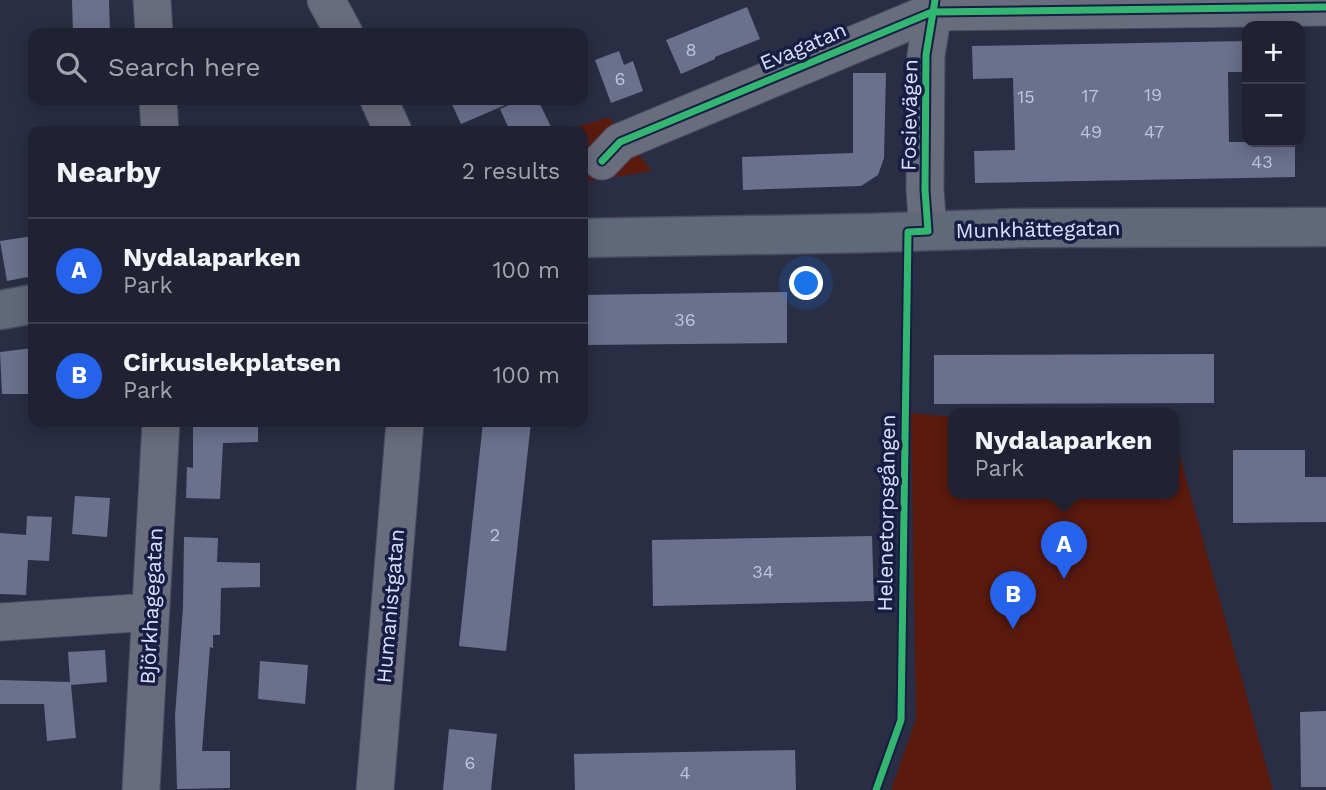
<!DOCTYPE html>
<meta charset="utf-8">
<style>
body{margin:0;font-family:"Work Sans",sans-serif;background:#282a3b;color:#f1f3f6}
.controls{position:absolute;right:21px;top:21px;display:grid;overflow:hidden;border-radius:14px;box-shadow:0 4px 18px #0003}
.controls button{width:63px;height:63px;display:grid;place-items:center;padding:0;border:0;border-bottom:2px solid #3d3f4e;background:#202233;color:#f1f3f6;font:35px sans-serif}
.you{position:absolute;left:807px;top:284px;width:24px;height:24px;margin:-18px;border:5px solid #fff;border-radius:50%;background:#1a73e8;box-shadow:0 0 0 10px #1a73e833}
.badge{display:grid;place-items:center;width:46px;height:46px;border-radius:50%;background:#2563eb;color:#fff;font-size:23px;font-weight:700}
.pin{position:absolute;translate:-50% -58px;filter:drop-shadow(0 2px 4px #0008)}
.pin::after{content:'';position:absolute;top:37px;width:24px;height:21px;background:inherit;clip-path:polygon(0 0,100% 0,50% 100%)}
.popup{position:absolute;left:948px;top:408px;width:231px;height:91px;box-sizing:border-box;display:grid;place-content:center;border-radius:14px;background:#202233;filter:drop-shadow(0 2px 5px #0005);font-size:23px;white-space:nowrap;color:#a2a4ac}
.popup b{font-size:26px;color:#f1f3f6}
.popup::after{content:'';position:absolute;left:50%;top:100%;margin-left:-14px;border:14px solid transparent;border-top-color:#202233}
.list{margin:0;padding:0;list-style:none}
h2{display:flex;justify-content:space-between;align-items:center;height:91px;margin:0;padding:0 28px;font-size:30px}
h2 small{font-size:23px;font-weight:400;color:#a2a4ac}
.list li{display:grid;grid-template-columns:46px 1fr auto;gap:21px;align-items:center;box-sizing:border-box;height:105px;padding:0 28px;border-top:2px solid #3d3f4e}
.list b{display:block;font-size:26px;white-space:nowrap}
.list p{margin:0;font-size:23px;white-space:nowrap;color:#a2a4ac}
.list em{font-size:23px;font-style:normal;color:#a2a4ac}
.icon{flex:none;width:38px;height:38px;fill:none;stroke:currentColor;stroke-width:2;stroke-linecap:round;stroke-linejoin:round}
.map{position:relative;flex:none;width:1326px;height:790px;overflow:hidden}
.search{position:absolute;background:#202233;box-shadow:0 4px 18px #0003;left:28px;top:28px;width:560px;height:77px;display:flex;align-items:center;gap:18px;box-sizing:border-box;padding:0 24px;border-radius:14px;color:#a2a4ac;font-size:26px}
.panel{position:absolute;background:#202233;box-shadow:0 4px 18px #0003;left:28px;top:126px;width:560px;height:301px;border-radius:14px}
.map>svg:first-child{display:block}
.green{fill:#5b1a0e}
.building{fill:#6b708d}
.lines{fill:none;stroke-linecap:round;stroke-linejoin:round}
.minor-casing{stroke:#494c60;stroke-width:39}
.major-casing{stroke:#494c60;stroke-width:41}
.minor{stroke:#696c7d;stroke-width:37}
.major{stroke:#606979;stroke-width:38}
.cycleway-casing{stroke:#171d43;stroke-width:11}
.cycleway{stroke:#33b770;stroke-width:7}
.labels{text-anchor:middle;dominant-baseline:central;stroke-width:7;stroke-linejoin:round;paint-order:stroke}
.number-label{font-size:18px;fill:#bec4df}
.street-label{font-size:21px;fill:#d9e0fa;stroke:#171d43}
</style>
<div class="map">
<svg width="1326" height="790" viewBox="0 0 1326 790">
<rect width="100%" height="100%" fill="#2a2e44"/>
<path class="green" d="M 609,117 L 652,171 L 583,182 L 583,131 L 564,131 Z
M 911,413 L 954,417 L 954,493 L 1174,493 L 1175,439 L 1273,790 L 891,790 L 916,719 Z"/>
<path class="building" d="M 72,0 L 109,0 L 110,33 L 73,33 Z
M 747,7 L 760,39 L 715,57 L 715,59 L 681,74 L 666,40 Z
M 1247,41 L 1247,72 L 1228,72 L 1229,142 L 1295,142 L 1295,177 L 975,183 L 974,151 L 1015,150 L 1014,115 L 1013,78 L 973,79 L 972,46 Z
M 619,51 L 624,65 L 633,61 L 643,91 L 611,103 L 595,60 Z
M 853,73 L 886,73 L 884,158 L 878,175 L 861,186 L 743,190 L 742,157 L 853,153 Z
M 450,100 L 517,100 L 461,124 Z
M 520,100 L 538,100 L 553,131 L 510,131 L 500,109 Z
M 33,236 L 33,276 L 7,281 L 0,241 Z
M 787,292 L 787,343 L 583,345 L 583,295 Z
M 33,348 L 33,394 L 2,394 L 0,352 Z
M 1214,354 L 1214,403 L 934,404 L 934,355 Z
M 193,422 L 258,422 L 258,442 L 223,443 L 220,499 L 186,498 L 187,467 L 193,468 Z
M 483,422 L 531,422 L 506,651 L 459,646 Z
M 1233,450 L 1305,450 L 1305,477 L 1326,477 L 1326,522 L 1233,523 Z
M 75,496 L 110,498 L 107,537 L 72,534 Z
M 27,516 L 52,517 L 49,561 L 28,560 L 26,595 L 0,594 L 0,533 L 26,535 Z
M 872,536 L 874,601 L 653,606 L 652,540 Z
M 184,537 L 218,538 L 217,562 L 260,563 L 260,587 L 221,588 L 220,635 L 213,635 L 213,648 L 210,647 L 202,751 L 230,751 L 230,788 L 177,789 L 175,716 L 183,608 Z
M 105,650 L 107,682 L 71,685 L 76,738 L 47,741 L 44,704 L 0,704 L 0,680 L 70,682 L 68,652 Z
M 260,661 L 308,665 L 305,704 L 258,699 Z
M 1326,711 L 1326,787 L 1301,787 L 1300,712 Z
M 449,729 L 497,734 L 491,790 L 443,790 Z
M 795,750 L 796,790 L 575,790 L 574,754 Z"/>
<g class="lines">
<g class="minor-casing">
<path id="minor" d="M 152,0 L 154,33
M 326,0 L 344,33
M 158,100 L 160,131
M 379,100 L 393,131
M 602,161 L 620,142 L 932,12 L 1326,7
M 928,231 L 925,190 L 926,55 L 935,0
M 0,622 L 150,612
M 141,790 L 161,422
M 375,790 L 405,422"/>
</g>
<g class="major-casing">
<path id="major" d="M 583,238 L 870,233 L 1022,228 L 1326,227
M 0,310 L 33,304"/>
</g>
<use href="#minor" class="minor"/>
<use href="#major" class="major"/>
<g class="cycleway-casing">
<path id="cycleway" d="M 602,161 L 620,142 L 932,12 L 1326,7
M 876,790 L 901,720 L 908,232 L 928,231 L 925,190 L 926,55 L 935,0"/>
</g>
<use href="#cycleway" class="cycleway"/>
</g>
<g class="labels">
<g class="number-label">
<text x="691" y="49">8</text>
<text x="620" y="78">6</text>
<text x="1153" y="94">19</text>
<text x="1090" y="95">17</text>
<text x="1026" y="96">15</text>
<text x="1091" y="131">49</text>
<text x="1154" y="131">47</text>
<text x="1262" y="161">43</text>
<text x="685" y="319">36</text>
<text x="495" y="534">2</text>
<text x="763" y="571">34</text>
<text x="470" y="762">6</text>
<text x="685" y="772">4</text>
</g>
<g class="street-label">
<text transform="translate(803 46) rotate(-23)">Evagatan</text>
<text transform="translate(909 115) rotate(-89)">Fosievägen</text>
<text transform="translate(1038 229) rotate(-1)">Munkhättegatan</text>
<text transform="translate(886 513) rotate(-89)">Helenetorpsgången</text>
<text transform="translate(151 606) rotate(-87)">Björkhagegatan</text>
<text transform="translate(390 606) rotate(-85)">Humanistgatan</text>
</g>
</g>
</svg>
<div class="controls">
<button>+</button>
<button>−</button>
</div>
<div class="you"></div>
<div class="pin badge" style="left:1064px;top:579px">A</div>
<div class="popup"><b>Nydalaparken</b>Park</div>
<div class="pin badge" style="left:1013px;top:629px">B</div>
<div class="search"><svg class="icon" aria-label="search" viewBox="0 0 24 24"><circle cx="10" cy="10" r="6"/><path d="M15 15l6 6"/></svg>Search here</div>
<section class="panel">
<h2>Nearby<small>2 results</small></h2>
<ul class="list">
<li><span class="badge">A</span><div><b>Nydalaparken</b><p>Park</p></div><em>100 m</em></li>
<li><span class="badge">B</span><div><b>Cirkuslekplatsen</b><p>Park</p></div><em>100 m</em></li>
</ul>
</section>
</div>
